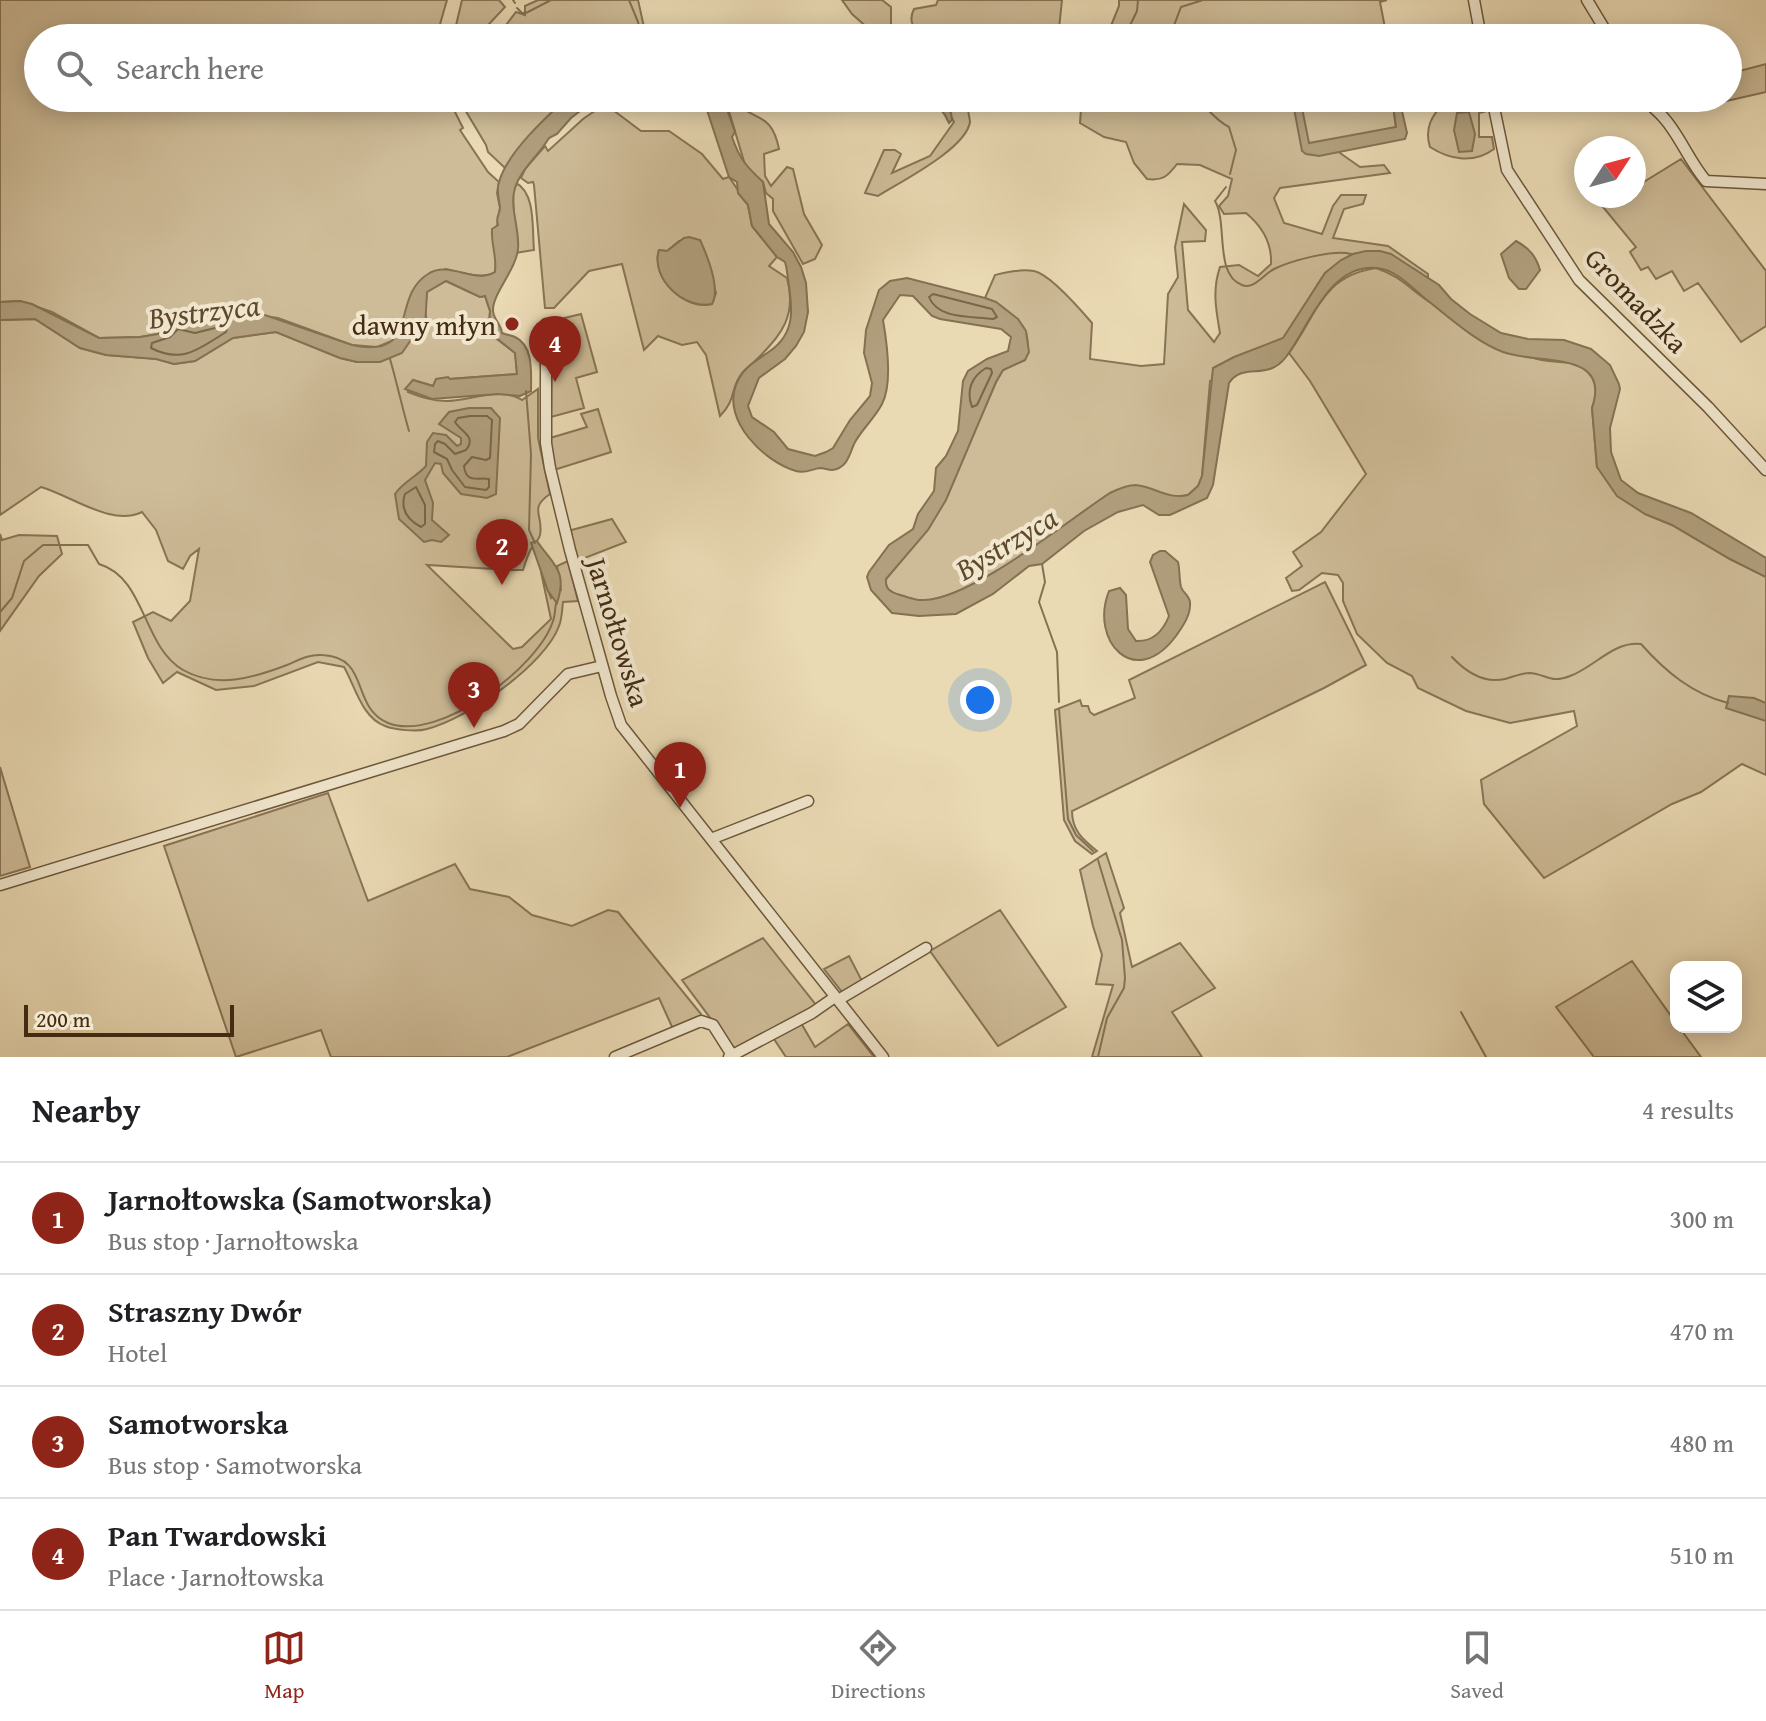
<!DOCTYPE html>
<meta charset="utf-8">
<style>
body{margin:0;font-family:"Gentium Book Plus",serif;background:#f2f2f2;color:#202124}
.controls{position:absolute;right:24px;bottom:24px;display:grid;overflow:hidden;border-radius:16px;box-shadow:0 4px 20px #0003}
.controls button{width:72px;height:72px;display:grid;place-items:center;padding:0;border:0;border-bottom:2px solid #e0e0e0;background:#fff;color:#202124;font:40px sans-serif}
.compass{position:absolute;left:1574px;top:136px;width:72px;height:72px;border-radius:50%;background:#fff;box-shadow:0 4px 20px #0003;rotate:54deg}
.scale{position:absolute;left:24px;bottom:20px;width:210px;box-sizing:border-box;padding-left:8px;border:4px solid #432c12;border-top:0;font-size:22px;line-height:28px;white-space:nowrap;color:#432c12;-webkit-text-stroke:6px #f1e7ce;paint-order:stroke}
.you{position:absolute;left:980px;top:700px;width:28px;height:28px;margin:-20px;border:6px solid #fff;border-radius:50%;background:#1a73e8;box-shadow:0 0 0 12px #1a73e833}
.badge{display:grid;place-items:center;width:52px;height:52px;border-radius:50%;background:#8f2418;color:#fff;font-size:26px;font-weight:700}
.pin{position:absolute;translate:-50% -66px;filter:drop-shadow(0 2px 4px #0008)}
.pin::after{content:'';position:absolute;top:42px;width:28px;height:24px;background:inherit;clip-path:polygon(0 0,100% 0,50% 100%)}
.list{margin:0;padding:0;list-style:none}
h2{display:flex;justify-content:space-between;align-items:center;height:104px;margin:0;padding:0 32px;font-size:34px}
h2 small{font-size:26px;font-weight:400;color:#757577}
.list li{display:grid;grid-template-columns:52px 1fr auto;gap:24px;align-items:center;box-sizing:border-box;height:112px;padding:0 32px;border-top:2px solid #e0e0e0}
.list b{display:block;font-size:30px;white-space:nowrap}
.list p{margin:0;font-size:26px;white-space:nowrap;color:#757577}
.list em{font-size:26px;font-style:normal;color:#757577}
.icon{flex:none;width:44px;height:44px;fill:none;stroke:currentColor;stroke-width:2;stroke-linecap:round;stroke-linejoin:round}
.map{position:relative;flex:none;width:1766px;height:1057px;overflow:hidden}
.search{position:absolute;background:#fff;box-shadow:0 4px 20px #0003;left:24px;right:24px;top:24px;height:88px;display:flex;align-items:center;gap:20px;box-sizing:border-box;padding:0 28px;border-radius:44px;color:#757577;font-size:30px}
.sheet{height:552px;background:#fff}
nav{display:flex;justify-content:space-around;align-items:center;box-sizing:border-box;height:112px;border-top:2px solid #e0e0e0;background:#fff;font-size:22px;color:#757577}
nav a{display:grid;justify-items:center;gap:4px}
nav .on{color:#8f2418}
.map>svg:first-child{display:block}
.green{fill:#cebc98;stroke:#887455;stroke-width:2;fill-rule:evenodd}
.water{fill:#b19f7d;stroke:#857152;stroke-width:2}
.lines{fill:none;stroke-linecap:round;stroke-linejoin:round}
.shore{stroke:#7a6648;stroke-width:2}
.stream{stroke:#857152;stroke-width:2}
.minor-casing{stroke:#6d583a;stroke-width:13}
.minor{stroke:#f1e7ce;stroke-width:10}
.poi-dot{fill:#8f2418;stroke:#f1e7ce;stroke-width:3}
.labels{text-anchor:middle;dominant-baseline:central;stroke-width:8;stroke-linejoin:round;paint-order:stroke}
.street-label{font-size:28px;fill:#432c12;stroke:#f1e7ce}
.poi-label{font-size:28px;fill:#432c12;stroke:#f1e7ce;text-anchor:end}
.water-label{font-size:30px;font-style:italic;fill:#5e492d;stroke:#f1e7ce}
</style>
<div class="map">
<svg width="1766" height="1057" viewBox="0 0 1766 1057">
<rect width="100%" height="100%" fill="#eadab4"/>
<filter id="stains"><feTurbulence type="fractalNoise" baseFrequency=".0025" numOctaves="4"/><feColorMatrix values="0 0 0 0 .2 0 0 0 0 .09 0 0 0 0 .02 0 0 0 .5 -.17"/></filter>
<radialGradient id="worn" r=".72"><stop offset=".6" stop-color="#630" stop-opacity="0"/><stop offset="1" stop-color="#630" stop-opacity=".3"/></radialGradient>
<path class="green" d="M 0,0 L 447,0 L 436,38 L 38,38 L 38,98 L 448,98 L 463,128 L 460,130 L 488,172 L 499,182 L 497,193 L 500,208 L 494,245 L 497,251 L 495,272 C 481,280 460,272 445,269 L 404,319 L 401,331 L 394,340 L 377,347 L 352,345 L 278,318 L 248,314 L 194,325 L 177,320 L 158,334 L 140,337 L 99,338 L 52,312 L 20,301 L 0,302 Z
M 462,0 L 499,0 L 505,7 L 476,38 L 453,38 Z
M 538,0 L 638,0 L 644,27 L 652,27 L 659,38 L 496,38 L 516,12 L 525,15 L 525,6 Z
M 842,0 L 882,0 L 891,7 L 891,24 L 884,31 L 870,30 L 852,14 Z
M 938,0 L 1062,0 L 1058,38 L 925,38 C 915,29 907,23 914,9 L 936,5 Z
M 1119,0 L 1387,0 L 1380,2 L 1387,38 L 1106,38 L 1119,6 Z
M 1766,64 L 1766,92 L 1713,104 L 1709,98 L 1728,98 L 1728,74 Z
M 458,98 L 567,98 L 520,147 L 505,168 L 488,152 L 486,145 Z
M 725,98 L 734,98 C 751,124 771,108 779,149 L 764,154 L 765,176 L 771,186 L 787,167 L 793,169 L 804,214 L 822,245 L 815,259 L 803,264 L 773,211 L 773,199 L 766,193 L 763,182 L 746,168 Z
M 941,98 L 959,98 L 961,105 L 968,110 C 968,110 970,121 970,122 C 966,149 900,182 878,196 L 865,193 L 884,150 L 895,150 L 901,154 L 892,173 L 930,156 L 954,122 Z
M 1092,98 L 1392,98 L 1396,127 L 1338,140 L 1340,153 L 1360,167 L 1384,165 L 1390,173 L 1280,188 L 1274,198 L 1284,223 L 1322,234 L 1333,206 L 1341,195 L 1366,195 L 1363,204 L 1344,209 L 1333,238 L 1388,246 L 1428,274 L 1428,278 L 1380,251 L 1353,254 L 1325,273 L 1284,338 L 1210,381 L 1202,476 L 1198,486 L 1188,495 C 1160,502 1143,479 1110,493 C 1062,525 984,590 930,600 C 919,602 910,598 900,595 C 890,592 885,589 886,579 L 916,543 L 961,462 L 996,382 L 1003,370 L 1025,360 C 1027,350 1029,342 1026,333 C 1023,321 997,302 985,298 L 995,275 C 1008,272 1020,269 1034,271 C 1050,274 1080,309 1092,323 L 1090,359 L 1141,366 L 1164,364 L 1168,294 L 1178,277 L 1175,247 L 1184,204 L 1206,230 L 1205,241 L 1182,242 L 1188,310 L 1214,342 L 1220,333 C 1216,310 1212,290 1220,267 L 1239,265 L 1258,276 L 1271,264 C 1272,243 1263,227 1246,213 L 1224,214 L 1219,206 L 1228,196 L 1232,179 L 1200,165 L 1177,164 C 1168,176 1163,181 1147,179 L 1134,163 L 1126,142 L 1104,137 L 1080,123 L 1081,109 L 1096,107 Z
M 1445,98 L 1485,98 L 1487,111 L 1479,113 L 1479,137 L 1492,137 L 1494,149 C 1474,164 1450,160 1430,147 C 1424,128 1432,115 1445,102 Z
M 605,104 L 641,131 L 669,131 L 702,154 L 723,179 L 729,177 L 748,205 L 752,226 L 777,257 L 769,266 L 787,278 C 797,315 782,335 756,360 C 752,364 746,368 742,373 C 730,388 737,399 720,416 L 706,355 L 697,342 L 682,345 L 658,336 L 644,350 L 622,264 L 589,271 L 554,308 L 545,308 L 534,185 L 533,182 L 528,183 L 521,178 L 525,169 L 545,146 L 548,151 L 583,119 ZM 700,240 L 716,293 L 712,304 C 685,311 650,278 659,250 L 667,251 L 679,241 Z
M 1681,159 L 1766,271 L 1766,326 L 1741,342 L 1698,283 L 1684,291 L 1672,271 L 1656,279 L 1648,267 L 1641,270 L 1630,252 L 1636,247 L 1603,207 L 1621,196 L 1634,196 L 1634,188 Z
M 516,183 C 536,193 532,230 534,250 L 515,253 L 513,193 Z
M 1376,268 C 1402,277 1407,287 1428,301 C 1461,321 1497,339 1532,357 C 1549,366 1576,356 1590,373 C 1598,382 1596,398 1592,408 L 1597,467 L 1645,514 L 1672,525 L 1730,559 L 1766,577 L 1766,775 L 1742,764 L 1701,792 L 1672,804 L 1544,878 L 1484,804 L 1481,780 L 1577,726 L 1574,711 L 1510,723 L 1466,711 L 1418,688 L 1412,676 L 1387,663 L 1357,634 L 1343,601 L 1343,583 L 1338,575 L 1322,573 L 1299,590 L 1292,591 L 1286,578 L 1302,566 L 1293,552 L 1321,532 L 1366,474 L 1310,381 L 1289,353 C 1318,313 1322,276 1376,268 Z
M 446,281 L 480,297 L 485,296 L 490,311 L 488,332 L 515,353 L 517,374 L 449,379 L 433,386 L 413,380 L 408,392 C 421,397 432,401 446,401 C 469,401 502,386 522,400 L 538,389 L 538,438 L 550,494 C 528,509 544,515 540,535 C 538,542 532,546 530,551 C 527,557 525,564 523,570 L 511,570 L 508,567 L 498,569 L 498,567 L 494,569 L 427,565 L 513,649 L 522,647 L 551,619 L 541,572 L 551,598 L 561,590 L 557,566 L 568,561 L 578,601 L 563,602 C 562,610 562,619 559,626 C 545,665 467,719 427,729 C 417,732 395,730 385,726 C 362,718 355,686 344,667 L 318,662 L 254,686 L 216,690 L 177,672 L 163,683 L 148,658 L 133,622 L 153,612 L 171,621 L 190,601 L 199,549 L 190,556 L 183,569 L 168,561 L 156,530 L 142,512 C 112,527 72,496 41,487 L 0,515 L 0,320 L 35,319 L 80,348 L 106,355 L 157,359 L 174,364 L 195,361 L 233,338 L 276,332 L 340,358 L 357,362 L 413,340 L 427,321 L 425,312 L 427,292 Z
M 581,314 L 597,372 L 576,378 L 584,408 L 551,417 L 552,321 Z
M 598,409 L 611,452 L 554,470 L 550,438 L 587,427 L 581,414 Z
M 612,519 L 626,542 L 577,561 L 568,531 Z
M 0,534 L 2,540 L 19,535 L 57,536 L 62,554 L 39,576 L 0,631 Z
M 1325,582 L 1366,665 L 1324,688 L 1072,811 C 1072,830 1082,839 1097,851 L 1092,854 L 1075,841 L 1064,820 L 1055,710 L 1080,700 L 1082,706 L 1088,706 L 1090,712 L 1094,715 L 1135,698 L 1129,680 Z
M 0,767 L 30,867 L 0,876 Z
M 328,793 L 368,901 L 455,864 L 470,889 L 509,897 L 532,915 L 572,926 L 608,910 L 618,912 L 701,1014 L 700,1018 L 673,1029 L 659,998 L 507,1057 L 331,1057 L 321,1030 L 236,1057 L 164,846 Z
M 1106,853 L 1124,908 L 1120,913 L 1132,967 L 1180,943 L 1215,988 L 1172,1012 L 1202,1057 L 1092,1057 L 1113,985 L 1096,984 L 1102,955 L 1093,926 L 1080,870 Z
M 1000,910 L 1066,1007 L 998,1046 L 930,951 Z
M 763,938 L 816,1005 L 734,1050 L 682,980 Z
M 849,956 L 862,981 L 842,992 L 824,969 Z
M 1632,961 L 1676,1023 L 1676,1027 L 1679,1027 L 1701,1057 L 1594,1057 L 1556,1007 Z
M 801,1023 L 815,1047 L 848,1024 L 874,1057 L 786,1057 L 774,1039 Z"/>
<path class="water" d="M 567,98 L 597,98 L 571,118 L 557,134 L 549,138 C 539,155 521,169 515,188 C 509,207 520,229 518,249 C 516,270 492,294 493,311 C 494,320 501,324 502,333 C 506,335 511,335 515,337 C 534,346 531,373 531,391 L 520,396 L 498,394 L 432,399 L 405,389 L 413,380 L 433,386 L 436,379 L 448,377 L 450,379 L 517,374 L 515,353 L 489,332 L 490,311 L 485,296 L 480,297 L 446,281 L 427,292 L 425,328 L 417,331 L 402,353 L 380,362 L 357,362 L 340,358 L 276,332 L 233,338 L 195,361 L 174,364 L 156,359 L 106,355 L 80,348 L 35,319 L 0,320 L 0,302 L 20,301 L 32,304 L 99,338 L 140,337 L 158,334 L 177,320 L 194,325 L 221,318 L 262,314 L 352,345 C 422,360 389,298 428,274 C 449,260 476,285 495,272 C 497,256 491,245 492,229 L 498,225 C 495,216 500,216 500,207 C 499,198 496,191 499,182 C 507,153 545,118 567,98 Z
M 703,98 L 723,98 L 735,132 L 732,137 C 740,160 747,167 763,182 L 769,224 L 793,252 L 801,267 L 806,283 L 808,312 L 804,332 L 796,346 L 785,359 L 759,378 L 748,406 L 752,417 L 774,432 L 788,449 L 815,456 L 826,452 L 833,448 L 850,420 L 870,396 L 872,383 L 864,353 L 866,330 L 879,290 L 890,281 L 907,278 L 985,298 L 996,302 L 1018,319 L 1026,331 L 1029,352 L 1025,360 L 1003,370 L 996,382 L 946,500 L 928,530 L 886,579 C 885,589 890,592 900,595 C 908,597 915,601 924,600 C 972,599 1067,521 1110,493 C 1118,489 1127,485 1136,485 C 1155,487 1169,500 1188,495 L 1198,486 L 1202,476 L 1213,368 L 1234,357 L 1283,338 L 1325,273 L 1341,260 L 1353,254 L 1366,251 L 1380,251 L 1391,254 L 1439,285 L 1451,299 L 1470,314 L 1501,333 L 1528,339 L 1564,340 L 1591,349 L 1610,365 L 1619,384 L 1620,389 L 1610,428 L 1611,452 L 1621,480 L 1638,493 L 1691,513 L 1766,558 L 1766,577 L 1730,559 L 1672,525 L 1645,514 L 1617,496 L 1597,467 L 1592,408 C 1612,349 1537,365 1503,352 C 1476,342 1450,318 1427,300 C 1412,288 1397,270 1377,268 C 1329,263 1309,327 1286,357 C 1267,382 1244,361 1229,383 L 1213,485 L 1207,498 L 1170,515 L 1159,515 L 1143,505 L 1118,512 L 1084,531 L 1042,564 L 1029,566 L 993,594 L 956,614 L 919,616 L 892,613 L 871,590 L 867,577 L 869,572 L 889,545 L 913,529 L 918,514 L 934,491 L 936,468 L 946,456 L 958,431 L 963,381 L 968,371 L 987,359 L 1008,351 L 1011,337 L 1001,329 L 940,319 L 932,316 L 913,296 L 900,295 L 883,320 C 887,343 893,383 882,404 C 875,418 861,430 854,444 C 849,456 847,468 832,470 C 828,470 824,468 820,468 C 812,469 805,474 796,471 C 764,462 722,420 736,385 C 742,368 756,361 770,351 C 797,332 792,306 788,279 C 787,273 787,268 785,262 L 777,257 L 752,226 L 748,205 L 738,193 L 737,182 L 729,177 Z
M 907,98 L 939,98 L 951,113 L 952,120 L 949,123 C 940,102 926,96 906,107 L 902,105 Z
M 1292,98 L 1300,98 L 1309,143 L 1396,127 L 1392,98 L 1399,98 L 1407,133 L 1405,139 L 1319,156 L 1306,154 L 1302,151 Z
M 1469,112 L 1475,134 L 1472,151 L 1459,152 L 1454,130 L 1457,113 Z
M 689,237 L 700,240 C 707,255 721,289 712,304 C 685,310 650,279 659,250 L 667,251 L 684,238 Z
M 1516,241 C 1529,248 1536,256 1540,270 L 1526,289 L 1519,289 L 1509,278 L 1501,254 Z
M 469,408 L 491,408 L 500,418 L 496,494 L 487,498 L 461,494 L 443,473 L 441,464 L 435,463 L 425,480 L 433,503 L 432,520 L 449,535 L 441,542 L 432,540 L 424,542 L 399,519 L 395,494 C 403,482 416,477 426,466 L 427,442 L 433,433 L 446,435 L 457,446 L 461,444 L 461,438 L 439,424 L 449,412 Z
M 537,541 C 553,565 568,570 557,603 L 548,591 L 531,543 Z
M 1160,551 L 1165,551 L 1178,562 C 1180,570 1179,579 1181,587 C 1183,593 1189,595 1190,602 C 1191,615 1183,626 1176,636 C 1135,691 1089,641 1109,591 L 1120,588 L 1126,595 L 1128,629 L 1136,641 C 1153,642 1163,631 1169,616 L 1150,562 L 1153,555 Z
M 1729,696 L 1754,698 L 1766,703 L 1766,721 L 1726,708 Z"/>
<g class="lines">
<path class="shore" d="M 933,294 L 992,309 L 997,317 L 993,319 C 973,316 938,320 929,297 Z
M 223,326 L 227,328 L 226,332 C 199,349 182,364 151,348 L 152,343 L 170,337 L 178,329 L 195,333 Z
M 986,368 L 991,369 L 992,373 L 977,405 L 972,407 C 966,391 971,377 986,368 Z
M 470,416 L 487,416 L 492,420 L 490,458 L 486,460 L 472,457 L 464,466 C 466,484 478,477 489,479 L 489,487 L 486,490 L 465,487 L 452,470 L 447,459 L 434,452 L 435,444 L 438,441 L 445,444 L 455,454 L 466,450 C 477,436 461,432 455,422 L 458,418 Z
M 416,487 L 425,505 L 425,524 L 421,527 C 408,520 400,509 405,494 Z"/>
<path class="stream" d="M 513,0 L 515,3
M 629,0 L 638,22 L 641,38
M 517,8 L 522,13 L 526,13 L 551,0
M 1124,38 L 1137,11 L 1138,0
M 1170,38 L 1167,33 L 1173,28 L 1181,7 L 1203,0
M 1143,98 L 1153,106 L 1163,98
M 1168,98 L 1176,106 L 1186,107 L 1196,99 C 1208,108 1215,120 1229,127 L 1236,150 L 1230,174
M 1226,187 L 1215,201 C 1228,223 1214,275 1242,285 C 1254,290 1264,274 1274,269 C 1290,261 1334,249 1351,254
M 390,359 C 397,383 402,407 409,431
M 526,391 L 531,454 L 529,530 L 535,543
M 1042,564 L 1045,582 L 1039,602 L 1057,652 L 1059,702
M 0,612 L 12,598 L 24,561 L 43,545 L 88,545 L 99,564 C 146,578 142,646 183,670 C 217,689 253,678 287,665 C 299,660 309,654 322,655 C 371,657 350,707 388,723 C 438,743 538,668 553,621 C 555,616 555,609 556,603
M 1452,657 C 1466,672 1483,684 1505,679 C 1513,677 1521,673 1529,673 C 1547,674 1550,684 1570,676 C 1595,667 1613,641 1641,644 C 1665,671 1692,694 1728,703
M 1059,709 L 1068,819 L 1076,835 L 1093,851
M 1461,1012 L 1486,1057
M 1098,1057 L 1107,1018 L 1124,988 L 1125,978 L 1122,940 L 1098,860"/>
<g class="minor-casing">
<path id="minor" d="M 1474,0 L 1481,38
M 1587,0 L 1610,38
M 1492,98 L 1507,170 L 1579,280 L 1708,407 L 1766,470
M 1646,98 C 1651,107 1657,110 1663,117 C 1679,134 1689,161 1706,181 L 1766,184
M 546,324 L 546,443 L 550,468 L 570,550 L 611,696 L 621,725 L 883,1057
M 711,839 L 808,801
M 0,885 L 504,731 L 519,724 L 568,674 L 602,666
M 838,1000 L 926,948
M 615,1057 L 701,1021 L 713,1025 L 732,1055
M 729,1057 L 812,1013 L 835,997"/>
</g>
<use href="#minor" class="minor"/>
</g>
<circle class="poi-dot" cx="512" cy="324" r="8"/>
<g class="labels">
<g class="street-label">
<text transform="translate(1637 300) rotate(46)">Gromadzka</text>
<text transform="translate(619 632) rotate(73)">Jarnołtowska</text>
</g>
<g class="poi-label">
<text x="496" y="324">dawny młyn</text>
</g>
<g class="water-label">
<text transform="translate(204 311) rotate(-7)">Bystrzyca</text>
<text transform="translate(1006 543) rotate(-31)">Bystrzyca</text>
</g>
</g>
<rect width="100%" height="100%" filter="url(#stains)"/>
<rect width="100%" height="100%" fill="url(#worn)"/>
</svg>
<div class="controls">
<button><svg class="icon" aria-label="layers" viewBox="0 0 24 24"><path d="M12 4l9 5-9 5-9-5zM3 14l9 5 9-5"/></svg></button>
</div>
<svg class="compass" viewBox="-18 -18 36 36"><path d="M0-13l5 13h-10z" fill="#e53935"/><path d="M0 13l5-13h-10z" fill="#757577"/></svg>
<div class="scale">200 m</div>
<div class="you"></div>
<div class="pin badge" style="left:680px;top:808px">1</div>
<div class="pin badge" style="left:502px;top:585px">2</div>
<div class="pin badge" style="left:474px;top:728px">3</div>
<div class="pin badge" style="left:555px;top:382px">4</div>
<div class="search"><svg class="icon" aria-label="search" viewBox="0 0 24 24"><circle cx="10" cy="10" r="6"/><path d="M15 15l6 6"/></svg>Search here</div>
</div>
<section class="sheet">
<h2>Nearby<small>4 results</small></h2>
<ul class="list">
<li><span class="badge">1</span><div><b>Jarnołtowska (Samotworska)</b><p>Bus stop · Jarnołtowska</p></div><em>300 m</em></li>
<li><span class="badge">2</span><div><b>Straszny Dwór</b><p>Hotel</p></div><em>470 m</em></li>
<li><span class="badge">3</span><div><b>Samotworska</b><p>Bus stop · Samotworska</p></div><em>480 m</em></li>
<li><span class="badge">4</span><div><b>Pan Twardowski</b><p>Place · Jarnołtowska</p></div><em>510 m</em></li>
</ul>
</section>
<nav>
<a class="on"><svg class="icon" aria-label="map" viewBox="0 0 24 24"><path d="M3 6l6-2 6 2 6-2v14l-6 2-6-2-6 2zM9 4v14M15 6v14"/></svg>Map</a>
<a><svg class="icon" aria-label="directions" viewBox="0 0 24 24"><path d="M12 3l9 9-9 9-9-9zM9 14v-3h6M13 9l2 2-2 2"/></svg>Directions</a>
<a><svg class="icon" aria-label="saved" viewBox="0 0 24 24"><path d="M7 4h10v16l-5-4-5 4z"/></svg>Saved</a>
</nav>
